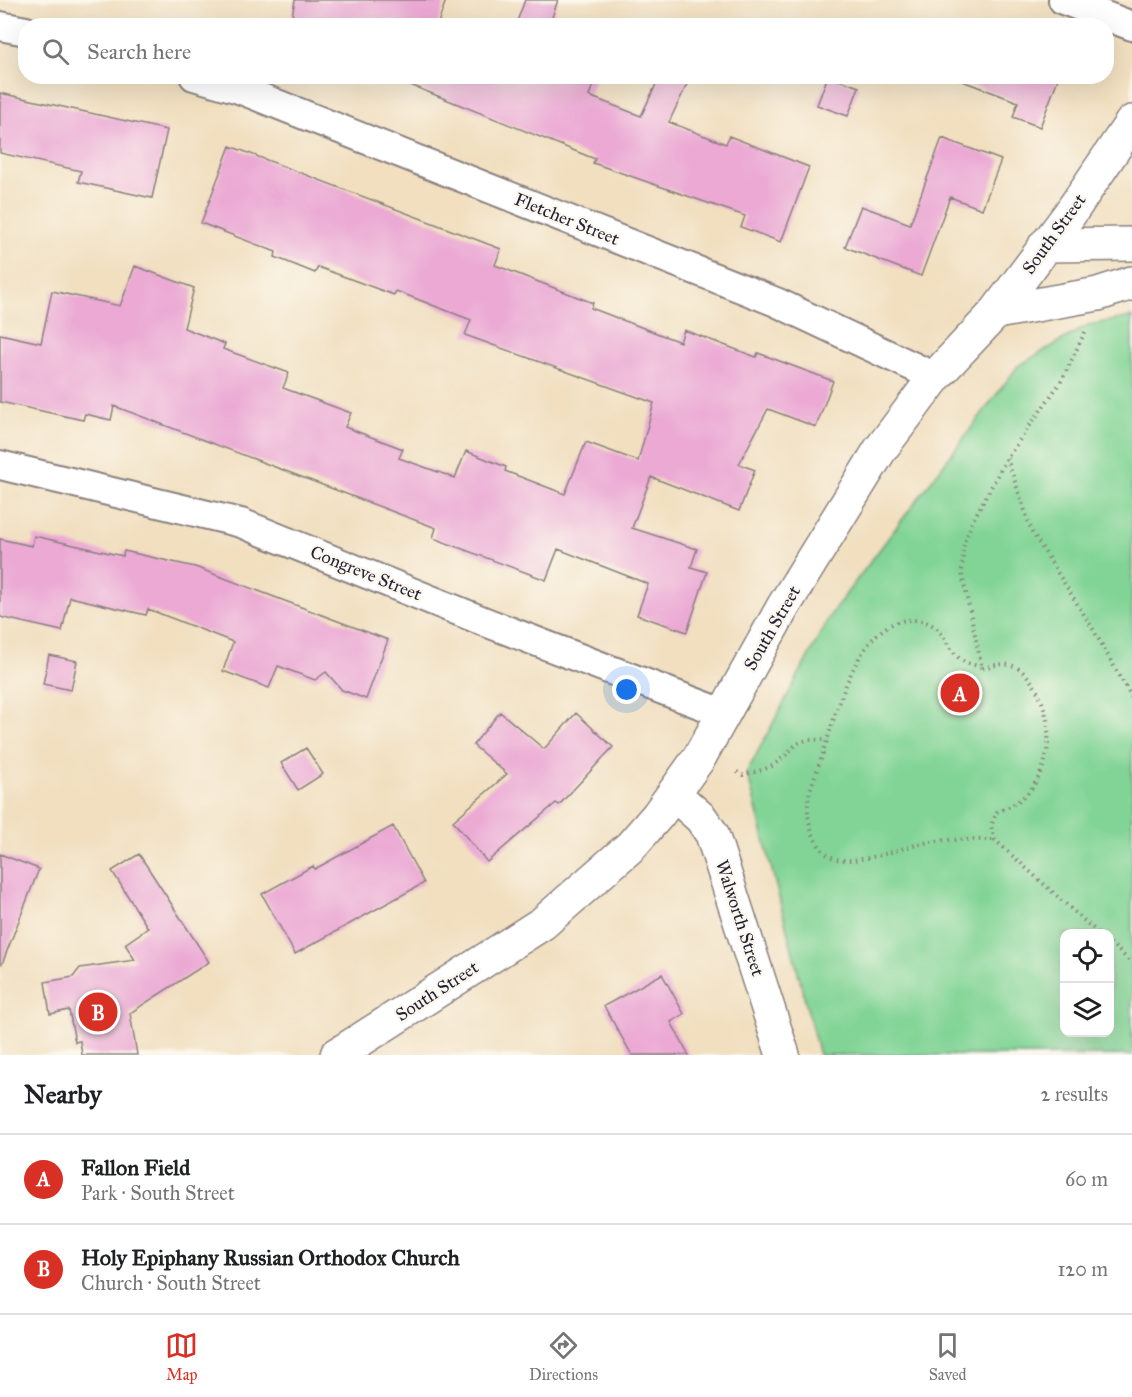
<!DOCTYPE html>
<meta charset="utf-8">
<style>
body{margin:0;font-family:"IM FELL Great Primer",serif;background:#f2f2f2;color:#202124}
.controls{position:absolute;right:18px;bottom:18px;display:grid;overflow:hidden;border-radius:12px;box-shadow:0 6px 24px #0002}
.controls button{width:54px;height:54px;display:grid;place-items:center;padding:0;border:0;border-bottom:2px solid #e0e0e0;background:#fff;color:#202124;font:30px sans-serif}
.you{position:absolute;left:627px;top:690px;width:21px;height:21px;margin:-15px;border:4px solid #fff;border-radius:50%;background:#1a73e8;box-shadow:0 0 0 9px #1a73e833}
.badge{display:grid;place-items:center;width:39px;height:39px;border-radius:50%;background:#d93025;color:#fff;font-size:20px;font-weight:700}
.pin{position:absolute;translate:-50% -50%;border:3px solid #fff;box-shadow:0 2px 6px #0006}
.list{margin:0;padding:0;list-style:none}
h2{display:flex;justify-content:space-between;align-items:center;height:78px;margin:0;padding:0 24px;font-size:26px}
h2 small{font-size:20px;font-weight:400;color:#757577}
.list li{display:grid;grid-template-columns:39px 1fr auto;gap:18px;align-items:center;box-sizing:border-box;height:90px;padding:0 24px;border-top:2px solid #e0e0e0}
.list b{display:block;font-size:22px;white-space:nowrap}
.list p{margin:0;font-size:20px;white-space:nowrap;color:#757577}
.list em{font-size:20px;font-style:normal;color:#757577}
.icon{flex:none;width:33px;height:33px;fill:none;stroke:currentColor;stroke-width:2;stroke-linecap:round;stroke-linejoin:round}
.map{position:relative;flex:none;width:1132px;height:1055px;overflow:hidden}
.search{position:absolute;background:#fff;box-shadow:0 6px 24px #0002;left:18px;right:18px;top:18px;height:66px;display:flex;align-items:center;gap:15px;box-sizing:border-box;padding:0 21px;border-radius:24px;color:#757577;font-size:22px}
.sheet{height:258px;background:#fff}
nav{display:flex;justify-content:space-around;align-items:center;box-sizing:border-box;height:84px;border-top:2px solid #e0e0e0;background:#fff;font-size:16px;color:#757577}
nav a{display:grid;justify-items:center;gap:3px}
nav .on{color:#d93025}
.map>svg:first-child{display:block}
.green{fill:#81d495;stroke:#527b68;stroke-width:1.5;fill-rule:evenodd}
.building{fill:#eba9d4}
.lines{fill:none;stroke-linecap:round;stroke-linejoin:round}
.minor-casing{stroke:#8a807e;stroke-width:32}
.tertiary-casing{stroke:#8a807e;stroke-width:36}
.path{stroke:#8a807e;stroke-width:4;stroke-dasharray:1.5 4.5;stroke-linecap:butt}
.minor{stroke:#fff;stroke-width:28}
.tertiary{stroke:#fff;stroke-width:33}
.labels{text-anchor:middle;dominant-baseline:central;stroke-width:4.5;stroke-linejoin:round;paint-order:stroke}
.street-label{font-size:18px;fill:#22223b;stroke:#fbf7ec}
</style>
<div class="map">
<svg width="1132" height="1055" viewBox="0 0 1132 1055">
<rect width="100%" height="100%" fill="#fbf7ec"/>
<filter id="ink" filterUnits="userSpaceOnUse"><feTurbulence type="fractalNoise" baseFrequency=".0167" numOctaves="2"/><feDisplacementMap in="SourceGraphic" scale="12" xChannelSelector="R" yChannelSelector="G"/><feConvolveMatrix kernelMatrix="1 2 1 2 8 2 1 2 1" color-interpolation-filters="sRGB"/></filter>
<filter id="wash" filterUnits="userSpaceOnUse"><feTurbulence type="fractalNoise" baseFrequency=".008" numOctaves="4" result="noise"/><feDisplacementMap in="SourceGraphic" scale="24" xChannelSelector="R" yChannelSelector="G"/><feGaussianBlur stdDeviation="1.35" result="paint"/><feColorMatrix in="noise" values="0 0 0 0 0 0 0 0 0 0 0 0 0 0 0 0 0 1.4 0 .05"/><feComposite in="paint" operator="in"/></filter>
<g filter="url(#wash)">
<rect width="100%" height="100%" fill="#f1dfc0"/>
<path class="green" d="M 1132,317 L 1132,1055 L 819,1055 L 747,772 L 831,614 L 1018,366 L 1088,325 ZM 1064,934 L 1110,934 L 1110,1032 L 1064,1032 Z"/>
<g id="blocks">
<path class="building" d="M 295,0 L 446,0 L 437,26 L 290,26 Z
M 525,0 L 558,0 L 549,26 L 516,24 Z
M 388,76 L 596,76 L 589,96 L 641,116 L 660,76 L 691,76 L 669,122 L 726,144 L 729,136 L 809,167 L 781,242 L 741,227 L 745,216 L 593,163 L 595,159 Z
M 828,76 L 859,87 L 848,116 L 817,105 Z
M 958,76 L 1059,76 L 1040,127 L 1013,117 L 1018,102 L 957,79 Z
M 0,93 L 167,130 L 152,198 L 78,182 L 81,171 L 0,153 Z
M 942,138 L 1001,160 L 982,209 L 950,197 L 921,276 L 845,247 L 861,206 L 910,224 Z
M 230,146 L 501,249 L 495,265 L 593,303 L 591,308 L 680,342 L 684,330 L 756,357 L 758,353 L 833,381 L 816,427 L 768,409 L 739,464 L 755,470 L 739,511 L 651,477 L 632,528 L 697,549 L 691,567 L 707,572 L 687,632 L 637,615 L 648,584 L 558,549 L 546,580 L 433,538 L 436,528 L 114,406 L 111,420 L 85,414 L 83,420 L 0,402 L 0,334 L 41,343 L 52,291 L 120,306 L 135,266 L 194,288 L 184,328 L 225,344 L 223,349 L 289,373 L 283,388 L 351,413 L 345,427 L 403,449 L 399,458 L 455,478 L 466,451 L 506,467 L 505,471 L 565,494 L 586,442 L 638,461 L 654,403 L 465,335 L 471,320 L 396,291 L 394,295 L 318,267 L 315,273 L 275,257 L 276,252 L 201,223 Z
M 34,536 L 123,556 L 124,551 L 195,567 L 388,640 L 366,699 L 342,690 L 326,672 L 315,680 L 278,666 L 269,688 L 223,671 L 233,642 L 148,609 L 146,615 L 70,597 L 62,631 L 0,617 L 0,539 L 32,546 Z
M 49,655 L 77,661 L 71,690 L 43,684 Z
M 500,712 L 544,749 L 576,713 L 613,747 L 559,805 L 556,803 L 487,862 L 453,821 L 507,774 L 473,745 Z
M 306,748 L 323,774 L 298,790 L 281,763 Z
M 393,826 L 424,883 L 295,954 L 262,894 L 313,866 L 315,869 Z
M 0,854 L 39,869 L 2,964 L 0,963 Z
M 139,854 L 209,962 L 130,1013 L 137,1055 L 82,1055 L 80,1041 L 75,1042 L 69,1010 L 50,1014 L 45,982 L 73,977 L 80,968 L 135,960 L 125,944 L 148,928 L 112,871 Z
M 662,974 L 684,1014 L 671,1022 L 689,1055 L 632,1055 L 604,1006 Z"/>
</g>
</g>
<g filter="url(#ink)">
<use href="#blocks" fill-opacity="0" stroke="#8a807e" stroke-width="1.5"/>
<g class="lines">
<g class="minor-casing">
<path id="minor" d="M 1063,0 L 1132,26
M 0,26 L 26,31
M 194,76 L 239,89 L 776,302 L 935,377
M 0,465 L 241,523 L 488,623 L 723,713"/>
</g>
<g class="tertiary-casing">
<path id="tertiary" d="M 1045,245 L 1132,244
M 996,312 L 1098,294 L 1132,283
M 675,795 L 701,818 L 712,834 L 783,1055
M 337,1055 L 543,923 L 630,847 L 658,815 L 699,758 L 783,607 L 880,450 L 935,377 L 996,312 L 1069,215 L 1132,122"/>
</g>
<path class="path" d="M 1085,332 L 1062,380 L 1007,458 L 972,522 L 963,548 L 962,574 L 982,668 C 990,666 1001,663 1009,665 C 1018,666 1026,674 1031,681 C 1053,712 1055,758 1031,789 C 1023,800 1009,807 997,812 L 991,826 L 995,840 L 1099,934
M 1007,458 L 1032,532 L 1093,629 L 1132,698
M 981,667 C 975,665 965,663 960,659 C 942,643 944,622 914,620 C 859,616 837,711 824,750 C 819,767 810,785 808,802 C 806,823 816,854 837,859 C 866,865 907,844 936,841 C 955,839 976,840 995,840
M 737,772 L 743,775 C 752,772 767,770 775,764 C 800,745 791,738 828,740
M 1110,943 L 1132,963"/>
<use href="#minor" class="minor"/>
<use href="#tertiary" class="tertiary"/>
</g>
</g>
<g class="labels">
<g class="street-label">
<text transform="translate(567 219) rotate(22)">Fletcher Street</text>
<text transform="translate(1054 234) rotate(-54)">South Street</text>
<text transform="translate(366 573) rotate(22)">Congreve Street</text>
<text transform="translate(772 628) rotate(-60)">South Street</text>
<text transform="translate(740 918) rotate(72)">Walworth Street</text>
<text transform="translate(437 991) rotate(-33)">South Street</text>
</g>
</g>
</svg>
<div class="controls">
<button><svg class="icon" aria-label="locate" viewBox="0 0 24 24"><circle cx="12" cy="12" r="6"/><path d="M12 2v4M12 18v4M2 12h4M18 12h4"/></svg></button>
<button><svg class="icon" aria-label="layers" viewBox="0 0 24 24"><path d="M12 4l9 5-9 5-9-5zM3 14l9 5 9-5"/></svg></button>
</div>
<div class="you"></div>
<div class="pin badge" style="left:960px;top:693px">A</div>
<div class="pin badge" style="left:98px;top:1012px">B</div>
<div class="search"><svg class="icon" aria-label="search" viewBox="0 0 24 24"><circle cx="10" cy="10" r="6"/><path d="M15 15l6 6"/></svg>Search here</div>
</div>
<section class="sheet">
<h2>Nearby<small>2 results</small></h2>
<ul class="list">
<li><span class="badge">A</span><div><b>Fallon Field</b><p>Park · South Street</p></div><em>60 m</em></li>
<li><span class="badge">B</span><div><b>Holy Epiphany Russian Orthodox Church</b><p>Church · South Street</p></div><em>120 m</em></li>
</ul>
</section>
<nav>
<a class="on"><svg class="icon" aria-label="map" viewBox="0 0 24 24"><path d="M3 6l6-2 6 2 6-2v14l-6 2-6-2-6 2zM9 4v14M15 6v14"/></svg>Map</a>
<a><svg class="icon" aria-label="directions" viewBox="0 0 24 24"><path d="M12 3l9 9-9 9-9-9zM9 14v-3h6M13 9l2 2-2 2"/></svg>Directions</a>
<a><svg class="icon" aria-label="saved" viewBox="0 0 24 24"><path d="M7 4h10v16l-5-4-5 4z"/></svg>Saved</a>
</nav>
